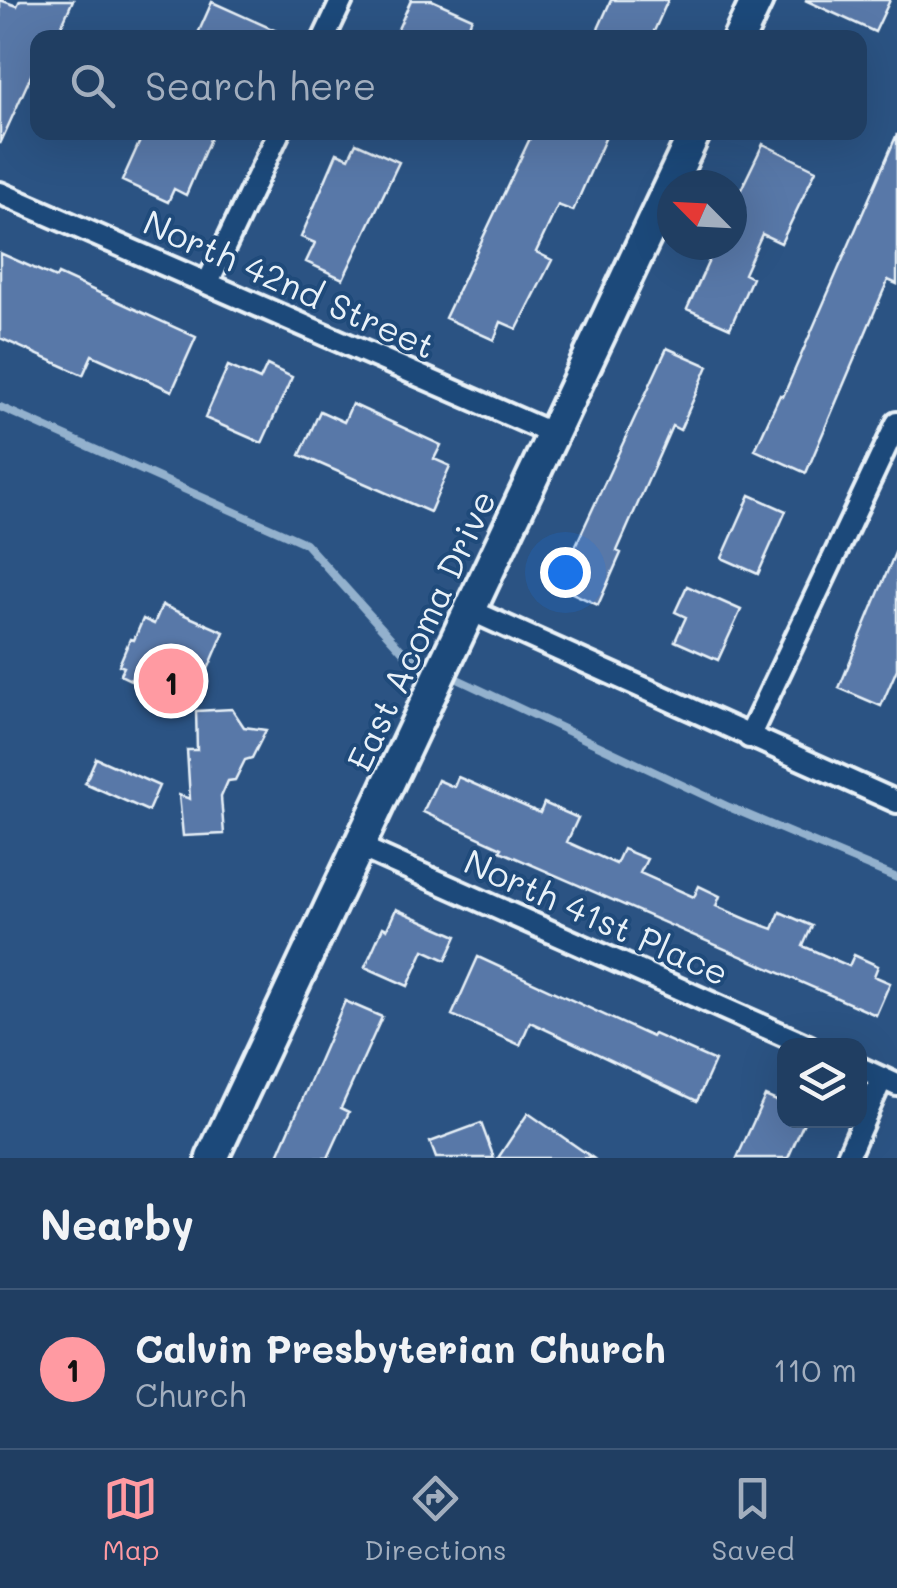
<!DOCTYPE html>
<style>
body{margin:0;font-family:Mali,sans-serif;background:#2d496b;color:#f1f3f6}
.controls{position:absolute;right:30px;bottom:30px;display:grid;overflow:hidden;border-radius:20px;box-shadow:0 10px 40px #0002}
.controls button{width:90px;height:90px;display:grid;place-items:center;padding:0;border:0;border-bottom:2px solid #3d5777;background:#203e62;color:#f1f3f6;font:50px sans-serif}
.compass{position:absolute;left:657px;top:170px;width:90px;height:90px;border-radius:50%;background:#203e62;box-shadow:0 10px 40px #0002;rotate:294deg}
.you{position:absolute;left:565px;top:572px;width:35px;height:35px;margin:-25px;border:8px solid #fff;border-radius:50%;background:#1a73e8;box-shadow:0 0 0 15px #1a73e833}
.badge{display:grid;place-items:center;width:65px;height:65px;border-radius:50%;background:#ff9aa2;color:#111;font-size:32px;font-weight:700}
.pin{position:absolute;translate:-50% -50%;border:5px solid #fff;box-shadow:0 2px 10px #0006}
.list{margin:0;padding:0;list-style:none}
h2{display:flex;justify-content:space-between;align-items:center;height:130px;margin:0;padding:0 40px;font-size:42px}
h2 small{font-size:32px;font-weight:400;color:#a2aebe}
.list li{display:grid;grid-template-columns:65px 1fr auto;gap:30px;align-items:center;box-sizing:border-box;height:160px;padding:0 40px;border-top:2px solid #3d5777}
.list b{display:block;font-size:38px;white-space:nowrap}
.list p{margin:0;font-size:32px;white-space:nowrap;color:#a2aebe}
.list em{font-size:32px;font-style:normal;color:#a2aebe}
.icon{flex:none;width:55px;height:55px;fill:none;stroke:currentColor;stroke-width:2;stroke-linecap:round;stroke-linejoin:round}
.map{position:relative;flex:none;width:897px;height:1158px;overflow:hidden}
.search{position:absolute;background:#203e62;box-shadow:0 10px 40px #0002;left:30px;right:30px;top:30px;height:110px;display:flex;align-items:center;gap:25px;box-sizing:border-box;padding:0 35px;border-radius:20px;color:#a2aebe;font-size:38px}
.sheet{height:290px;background:#203e62}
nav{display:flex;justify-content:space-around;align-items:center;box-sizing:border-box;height:140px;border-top:2px solid #3d5777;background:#203e62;font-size:28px;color:#a2aebe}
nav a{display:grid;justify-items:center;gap:5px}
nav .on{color:#ff9aa2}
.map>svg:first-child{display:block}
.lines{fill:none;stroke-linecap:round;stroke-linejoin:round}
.stream{stroke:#93b1cd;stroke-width:8}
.building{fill:#5978a8;stroke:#e8f1f8;stroke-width:2.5}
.street-casing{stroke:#e8f1f8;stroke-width:28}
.secondary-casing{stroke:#e8f1f8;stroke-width:38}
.street{stroke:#1f4a7a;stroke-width:20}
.secondary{stroke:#1f4a7a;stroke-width:30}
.labels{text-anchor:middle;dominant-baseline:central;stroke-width:8;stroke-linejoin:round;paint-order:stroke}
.street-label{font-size:35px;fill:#e8f1f8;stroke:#1f4a7a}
</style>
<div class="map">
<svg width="897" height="1158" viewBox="0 0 897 1158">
<rect width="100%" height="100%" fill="#2b5383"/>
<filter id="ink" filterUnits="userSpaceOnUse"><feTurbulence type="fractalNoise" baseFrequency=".01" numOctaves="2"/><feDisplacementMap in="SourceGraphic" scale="20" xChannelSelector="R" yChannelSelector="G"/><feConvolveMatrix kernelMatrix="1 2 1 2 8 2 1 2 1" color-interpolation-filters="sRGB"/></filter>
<g filter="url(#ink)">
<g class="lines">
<path class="stream" d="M 0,407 L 305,543 L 405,654 L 434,668
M 447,674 L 729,807 L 897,878"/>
</g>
<path class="building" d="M 0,0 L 17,6 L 20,0 L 73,0 L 56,38 L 38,38 L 38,60 L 0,144 Z
M 411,0 L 432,0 L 472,18 L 463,38 L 394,38 Z
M 611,0 L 668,0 L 651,38 L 594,38 Z
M 805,0 L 890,0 L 875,32 Z
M 212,2 L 292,38 L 196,38 Z
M 144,132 L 213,132 L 186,195 L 174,189 L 168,202 L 122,181 Z
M 533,132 L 608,132 L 573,211 L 558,205 L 536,252 L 552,260 L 517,329 L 501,322 L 494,340 L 445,318 Z
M 897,134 L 897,284 L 888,280 L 806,473 L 755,450 L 780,395 L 783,397 Z
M 356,143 L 399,162 L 343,279 L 306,262 L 315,243 L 301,237 L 337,153 L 349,158 Z
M 763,144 L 816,170 L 781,243 L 762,234 L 744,274 L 752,278 L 730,328 L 687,309 L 716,245 L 732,245 L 732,208 Z
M 0,253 L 56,278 L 58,274 L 196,337 L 172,391 L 92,355 L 83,375 L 0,338 Z
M 667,348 L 708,366 L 680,430 L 672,426 L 617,551 L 621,553 L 598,605 L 557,586 Z
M 267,365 L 292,377 L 262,443 L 205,418 L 228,366 L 260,380 Z
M 352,404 L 441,445 L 434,459 L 450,466 L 430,512 L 300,455 L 320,411 L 344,422 Z
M 750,495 L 786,511 L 758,574 L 722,558 Z
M 897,548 L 897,669 L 881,706 L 839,688 Z
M 687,586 L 741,610 L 718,660 L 675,641 L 686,617 L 675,612 Z
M 162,605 L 224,632 L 191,709 L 120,675 L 124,667 L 119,665 L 130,639 L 134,640 L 143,619 L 154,624 Z
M 232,709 L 244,727 L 266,730 L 252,758 L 245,760 L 235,780 L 228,781 L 221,797 L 224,834 L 183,836 L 179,795 L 190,799 L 187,750 L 197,750 L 196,711 Z
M 96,758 L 159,786 L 148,811 L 85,783 Z
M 458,777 L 540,813 L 544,803 L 578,818 L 567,842 L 616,864 L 623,849 L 647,859 L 640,873 L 694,897 L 699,886 L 720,896 L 716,906 L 751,921 L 773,929 L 780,912 L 812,926 L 803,946 L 849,966 L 854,955 L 878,966 L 874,976 L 890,983 L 876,1015 L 500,851 L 502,848 L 423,812 L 438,780 L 454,787 Z
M 396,909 L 457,936 L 446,960 L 424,950 L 408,986 L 365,967 L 383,927 L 387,929 Z
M 478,957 L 652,1037 L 654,1034 L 715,1061 L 697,1101 L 530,1022 L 520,1045 L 452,1015 Z
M 345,1001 L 382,1017 L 341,1108 L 349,1112 L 328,1158 L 277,1158 Z
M 765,1096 L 784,1104 L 784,1120 L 805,1120 L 788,1158 L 737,1158 Z
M 528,1113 L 593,1158 L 498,1158 Z
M 481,1123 L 494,1158 L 436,1158 L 430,1142 Z"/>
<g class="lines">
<g class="street-casing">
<path id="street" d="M 324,38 L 342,0
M 0,193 L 553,434
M 208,282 L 279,132
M 470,610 L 897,802
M 749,737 L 897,423
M 360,847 L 808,1046
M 860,1068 L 897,1085
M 847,1158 L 882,1078"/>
</g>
<g class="secondary-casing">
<path id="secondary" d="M 739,38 L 757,0
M 212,1158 L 695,132"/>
</g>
<use href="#street" class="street"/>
<use href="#secondary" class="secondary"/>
</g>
</g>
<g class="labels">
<g class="street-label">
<text transform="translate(290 283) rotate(24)">North 42nd Street</text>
<text transform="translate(420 630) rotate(-65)">East Acoma Drive</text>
<text transform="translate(597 916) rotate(24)">North 41st Place</text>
</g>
</g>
</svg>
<div class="controls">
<button><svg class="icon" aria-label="layers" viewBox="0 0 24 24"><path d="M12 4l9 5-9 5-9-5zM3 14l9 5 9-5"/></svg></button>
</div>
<svg class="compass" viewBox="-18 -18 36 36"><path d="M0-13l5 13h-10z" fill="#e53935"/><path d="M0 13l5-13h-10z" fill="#a2aebe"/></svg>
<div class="you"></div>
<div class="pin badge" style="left:171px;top:681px">1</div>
<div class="search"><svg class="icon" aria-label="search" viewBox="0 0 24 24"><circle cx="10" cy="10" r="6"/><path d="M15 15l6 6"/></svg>Search here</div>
</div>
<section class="sheet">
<h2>Nearby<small></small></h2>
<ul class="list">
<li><span class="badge">1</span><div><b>Calvin Presbyterian Church</b><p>Church</p></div><em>110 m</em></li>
</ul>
</section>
<nav>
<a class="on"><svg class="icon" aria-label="map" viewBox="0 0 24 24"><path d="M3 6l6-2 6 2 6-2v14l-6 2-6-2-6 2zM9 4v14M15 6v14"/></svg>Map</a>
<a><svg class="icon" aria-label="directions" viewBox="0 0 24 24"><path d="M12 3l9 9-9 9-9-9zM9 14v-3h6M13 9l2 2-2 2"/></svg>Directions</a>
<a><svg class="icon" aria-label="saved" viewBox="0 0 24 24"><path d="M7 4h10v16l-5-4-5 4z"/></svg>Saved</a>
</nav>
